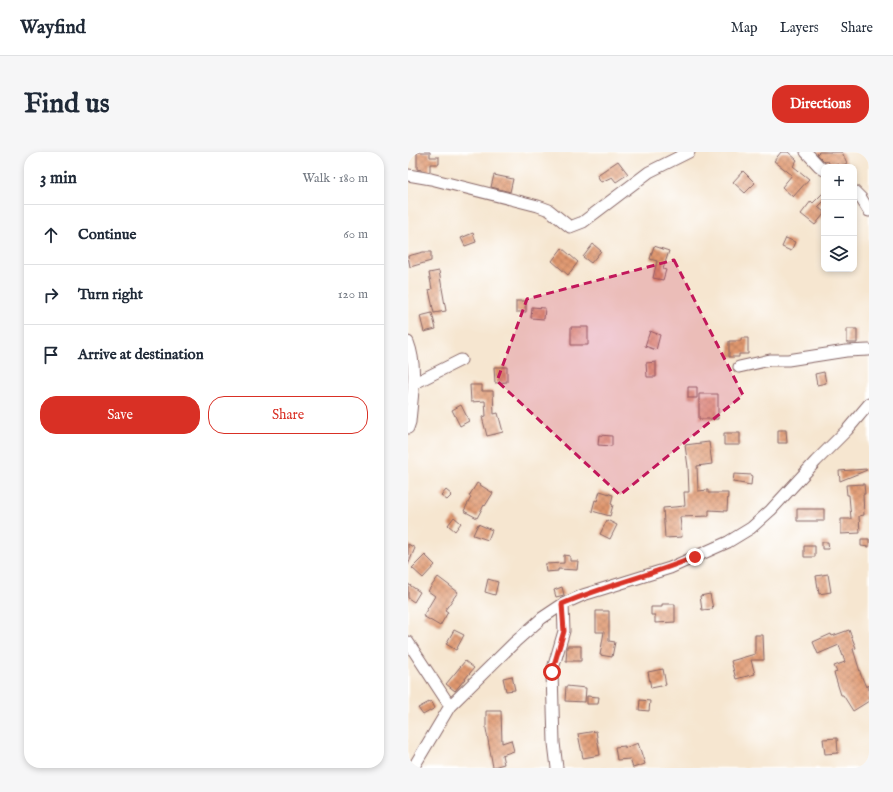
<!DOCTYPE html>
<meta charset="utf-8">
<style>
body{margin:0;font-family:"IM FELL English",serif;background:#f6f6f7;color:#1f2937}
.controls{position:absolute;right:12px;top:12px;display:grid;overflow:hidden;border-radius:8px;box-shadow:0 2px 6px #0003}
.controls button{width:36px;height:36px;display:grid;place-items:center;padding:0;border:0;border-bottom:1px solid #e0e1e3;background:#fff;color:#1f2937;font:20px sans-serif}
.stop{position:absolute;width:12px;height:12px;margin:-9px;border:3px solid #d93025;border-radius:50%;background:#fff}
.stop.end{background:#d93025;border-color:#fff;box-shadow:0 1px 4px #0008}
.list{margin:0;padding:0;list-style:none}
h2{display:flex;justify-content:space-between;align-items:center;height:52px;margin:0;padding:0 16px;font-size:17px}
h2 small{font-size:13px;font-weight:400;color:#747a83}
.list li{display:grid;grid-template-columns:26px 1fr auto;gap:12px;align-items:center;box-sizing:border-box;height:60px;padding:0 16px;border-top:1px solid #e0e1e3}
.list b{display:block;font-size:15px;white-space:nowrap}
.list em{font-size:13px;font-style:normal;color:#747a83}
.actions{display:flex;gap:8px;padding:12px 16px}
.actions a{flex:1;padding:9px 0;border:1px solid #d93025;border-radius:16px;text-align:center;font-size:14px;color:#d93025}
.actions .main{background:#d93025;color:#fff}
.icon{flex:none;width:22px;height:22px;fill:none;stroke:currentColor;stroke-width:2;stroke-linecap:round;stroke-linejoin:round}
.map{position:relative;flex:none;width:461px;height:616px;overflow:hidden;border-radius:16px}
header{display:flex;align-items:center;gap:24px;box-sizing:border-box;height:56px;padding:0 20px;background:#fff;border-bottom:1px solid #e0e1e3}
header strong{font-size:19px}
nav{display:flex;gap:22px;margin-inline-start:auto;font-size:14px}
.intro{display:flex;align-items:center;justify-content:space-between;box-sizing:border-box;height:96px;padding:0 24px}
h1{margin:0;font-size:28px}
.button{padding:10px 18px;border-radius:16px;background:#d93025;color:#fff;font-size:14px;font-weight:700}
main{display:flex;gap:24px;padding:0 24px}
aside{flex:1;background:#fff;border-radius:16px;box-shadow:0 2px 6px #0003}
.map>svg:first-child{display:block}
.building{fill:url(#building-cross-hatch)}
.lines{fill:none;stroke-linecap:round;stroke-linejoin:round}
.minor-casing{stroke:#866565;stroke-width:13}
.minor{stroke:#fff;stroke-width:11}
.route{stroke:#d93025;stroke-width:5}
.marked{fill:#c2185b;fill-opacity:0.2;stroke:#c2185b;stroke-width:3;stroke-dasharray:8 5;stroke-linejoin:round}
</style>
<header>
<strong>Wayfind</strong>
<nav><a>Map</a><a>Layers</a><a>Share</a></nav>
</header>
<div class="intro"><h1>Find us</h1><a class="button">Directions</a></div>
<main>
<aside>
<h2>3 min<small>Walk · 180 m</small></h2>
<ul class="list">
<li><svg class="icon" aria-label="ahead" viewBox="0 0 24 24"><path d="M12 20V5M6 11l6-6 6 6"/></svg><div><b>Continue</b></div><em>60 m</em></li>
<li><svg class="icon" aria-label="right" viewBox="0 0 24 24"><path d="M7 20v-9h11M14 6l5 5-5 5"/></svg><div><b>Turn right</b></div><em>120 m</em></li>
<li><svg class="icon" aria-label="arrive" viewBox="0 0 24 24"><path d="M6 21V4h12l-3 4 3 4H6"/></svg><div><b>Arrive at destination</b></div></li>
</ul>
<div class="actions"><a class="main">Save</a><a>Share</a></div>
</aside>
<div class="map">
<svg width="461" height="616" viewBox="0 0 461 616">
<defs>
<pattern id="building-cross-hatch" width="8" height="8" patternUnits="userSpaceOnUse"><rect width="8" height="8" fill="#e0986f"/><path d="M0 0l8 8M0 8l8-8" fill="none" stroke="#b87b5b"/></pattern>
</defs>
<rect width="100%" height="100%" fill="#fff"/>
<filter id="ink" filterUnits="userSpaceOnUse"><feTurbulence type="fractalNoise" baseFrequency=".025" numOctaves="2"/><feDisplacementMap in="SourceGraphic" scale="8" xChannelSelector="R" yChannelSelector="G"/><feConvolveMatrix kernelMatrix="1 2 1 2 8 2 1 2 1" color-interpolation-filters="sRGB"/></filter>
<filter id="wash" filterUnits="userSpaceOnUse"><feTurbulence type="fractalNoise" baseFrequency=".012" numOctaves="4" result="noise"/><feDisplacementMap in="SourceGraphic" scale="16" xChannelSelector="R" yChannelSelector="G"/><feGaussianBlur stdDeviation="0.9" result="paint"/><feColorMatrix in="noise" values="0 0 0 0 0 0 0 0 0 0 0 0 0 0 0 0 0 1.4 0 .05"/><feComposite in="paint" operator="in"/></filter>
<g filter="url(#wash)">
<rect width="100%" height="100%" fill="#f6e6d0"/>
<g id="blocks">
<path class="building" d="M 9,0 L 22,0 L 22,5 L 31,5 L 31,12 L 22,12 L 22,20 L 9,17 Z
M 373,0 L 380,0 L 389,8 L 385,14 L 401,27 L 385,45 L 374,35 L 384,23 L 366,9 Z
M 411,0 L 434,0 L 439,11 L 432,15 L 430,12 L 423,15 L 420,9 L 417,10 L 409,2 Z
M 210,9 L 220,22 L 208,30 L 204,25 L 193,30 L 189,23 Z
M 335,19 L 347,31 L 337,41 L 325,30 Z
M 86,23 L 105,27 L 102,40 L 83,35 Z
M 416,40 L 416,49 L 410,55 L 416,60 L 416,62 L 407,73 L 393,62 L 403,49 L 405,51 Z
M 65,81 L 68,90 L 57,94 L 53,86 Z
M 378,86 L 387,90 L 383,99 L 374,95 Z
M 185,92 L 193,99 L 183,111 L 175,105 Z
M 246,94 L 261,99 L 255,117 L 258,118 L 255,128 L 245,126 L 249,109 L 242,107 Z
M 154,96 L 170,110 L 160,123 L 144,109 Z
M 15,100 L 23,100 L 23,109 L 2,115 L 0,104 Z
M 31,119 L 38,159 L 26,161 L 21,138 L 24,137 L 21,121 Z
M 108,149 L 118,149 L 118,160 L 108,160 Z
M 124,155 L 137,156 L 136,167 L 123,166 Z
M 24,161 L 28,177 L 16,180 L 12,164 Z
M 163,175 L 180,175 L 180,193 L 163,193 Z
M 439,177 L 449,177 L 449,191 L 439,191 Z
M 242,179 L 252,183 L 248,198 L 237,194 Z
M 333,186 L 340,186 L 340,202 L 331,202 L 331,205 L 321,205 L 321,189 L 333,189 Z
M 248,210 L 248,225 L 239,225 L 238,211 Z
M 86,215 L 99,215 L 99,230 L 87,231 Z
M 416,220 L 418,231 L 409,233 L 407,222 Z
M 62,233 L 74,233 L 74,239 L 85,239 L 86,262 L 90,261 L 95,280 L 79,284 L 74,265 L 78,264 L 77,249 L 63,250 Z
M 280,235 L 289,235 L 289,246 L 280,246 Z
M 291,242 L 310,242 L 310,267 L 291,267 Z
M 53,253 L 61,269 L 52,274 L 44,258 Z
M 370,278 L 378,278 L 379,291 L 370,291 Z
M 316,281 L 332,281 L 332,293 L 316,293 Z
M 191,283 L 204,284 L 204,294 L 190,293 Z
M 301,290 L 304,312 L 289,314 L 290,339 L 300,338 L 300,341 L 320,341 L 319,359 L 301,358 L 301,364 L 272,365 L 274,385 L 257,386 L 255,356 L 277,354 L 276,340 L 281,340 L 280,315 L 277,293 Z
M 459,317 L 459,318 L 432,329 L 431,319 Z
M 326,322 L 344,323 L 343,333 L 325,330 Z
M 69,331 L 85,341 L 77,354 L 76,353 L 69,366 L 56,359 L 63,345 L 61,344 Z
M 456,332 L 457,342 L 455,342 L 456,363 L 451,364 L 452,381 L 433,382 L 433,367 L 443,367 L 441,343 L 439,343 L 438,333 Z
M 38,338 L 44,343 L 39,348 L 33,344 Z
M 192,339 L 205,343 L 203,352 L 205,353 L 202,364 L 184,359 L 187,348 L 189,349 Z
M 389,357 L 416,357 L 416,369 L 389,369 Z
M 46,365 L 53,371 L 47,379 L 40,373 Z
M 199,368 L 209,373 L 202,387 L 192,382 Z
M 70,372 L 84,378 L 80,388 L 65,383 Z
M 453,387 L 461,387 L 461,395 L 453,394 Z
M 414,390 L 420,390 L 421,397 L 414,397 Z
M 0,392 L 7,396 L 0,413 Z
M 396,394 L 407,394 L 407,405 L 396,405 Z
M 17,403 L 27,413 L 15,426 L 4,416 Z
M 156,403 L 162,404 L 162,409 L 170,409 L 169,418 L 150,417 L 150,419 L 138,420 L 137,412 L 156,411 Z
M 420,422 L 423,440 L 411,442 L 408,424 Z
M 30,425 L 50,440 L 37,458 L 40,460 L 32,474 L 15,464 L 27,444 L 20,439 Z
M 80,427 L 90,430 L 87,443 L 77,440 Z
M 0,432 L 12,440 L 6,450 L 0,446 Z
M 154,435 L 156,443 L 148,445 L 146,438 Z
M 302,442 L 305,457 L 294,458 L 292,444 Z
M 254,452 L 267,452 L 267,470 L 247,471 L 247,463 L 243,463 L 243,455 L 254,455 Z
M 188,459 L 201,459 L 201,489 L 207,490 L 204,505 L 192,503 L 196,480 L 188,480 Z
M 46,478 L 56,483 L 48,498 L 38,492 Z
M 441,478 L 448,496 L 445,497 L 453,523 L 458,535 L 461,533 L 461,549 L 445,559 L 435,543 L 433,543 L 426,521 L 429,520 L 426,514 L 437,510 L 431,493 L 410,502 L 405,490 L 423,482 L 424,484 Z
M 347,483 L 355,483 L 356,508 L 343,508 L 347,522 L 328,527 L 323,509 L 347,502 Z
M 159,494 L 173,494 L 173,509 L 158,509 Z
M 57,509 L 66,516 L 47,539 L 38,532 Z
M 255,517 L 258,533 L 243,536 L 240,520 Z
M 104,524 L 107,538 L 98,539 L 95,526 Z
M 158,534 L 178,536 L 177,550 L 157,549 Z
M 179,544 L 191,545 L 190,552 L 179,552 Z
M 232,548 L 242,549 L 241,559 L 231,558 Z
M 23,549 L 27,556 L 15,563 L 10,556 Z
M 78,559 L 93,559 L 94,591 L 103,588 L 106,599 L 94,603 L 96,612 L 85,615 L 78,577 Z
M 188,579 L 192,603 L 175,606 L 170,582 Z
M 429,586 L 430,601 L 417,602 L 415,587 Z
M 230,591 L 237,612 L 225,616 L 222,607 L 209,608 L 207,595 L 217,594 L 217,596 Z"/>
</g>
</g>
<g filter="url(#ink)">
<use href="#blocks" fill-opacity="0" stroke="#866565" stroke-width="1"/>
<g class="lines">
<g class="minor-casing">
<path id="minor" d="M 398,0 L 411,14 L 416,18
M 0,23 L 23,27 L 130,54 L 141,58 L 162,75 L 175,70 L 241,20 L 281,0
M 446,39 L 453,46 L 461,59
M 0,190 C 10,216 4,244 2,270 L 0,276
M 331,215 L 362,208 L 380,208 L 438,199 L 461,198
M 5,232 L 53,208
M 0,490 L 42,554
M 5,616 L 42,554 L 107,490 L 134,466 L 155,452 L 175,443 L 262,416 L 320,390 L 343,376 L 363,358 L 408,309 L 439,278 L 461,252
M 149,616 L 146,591 L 144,520 L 156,479 L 155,452"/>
</g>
<use href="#minor" class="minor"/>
</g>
</g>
<g class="lines" filter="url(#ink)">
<path class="route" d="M 144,520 L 156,479 L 154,452 C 198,433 244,423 287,405"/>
</g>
<path class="marked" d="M 266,108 L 335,243 L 212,343 L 89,229 L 119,147 Z"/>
</svg>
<div class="controls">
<button>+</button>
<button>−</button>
<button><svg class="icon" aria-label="layers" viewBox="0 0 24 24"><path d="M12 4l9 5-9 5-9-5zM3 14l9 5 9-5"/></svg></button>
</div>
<div class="stop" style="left:144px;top:520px"></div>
<div class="stop end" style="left:287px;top:405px"></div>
</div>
</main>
